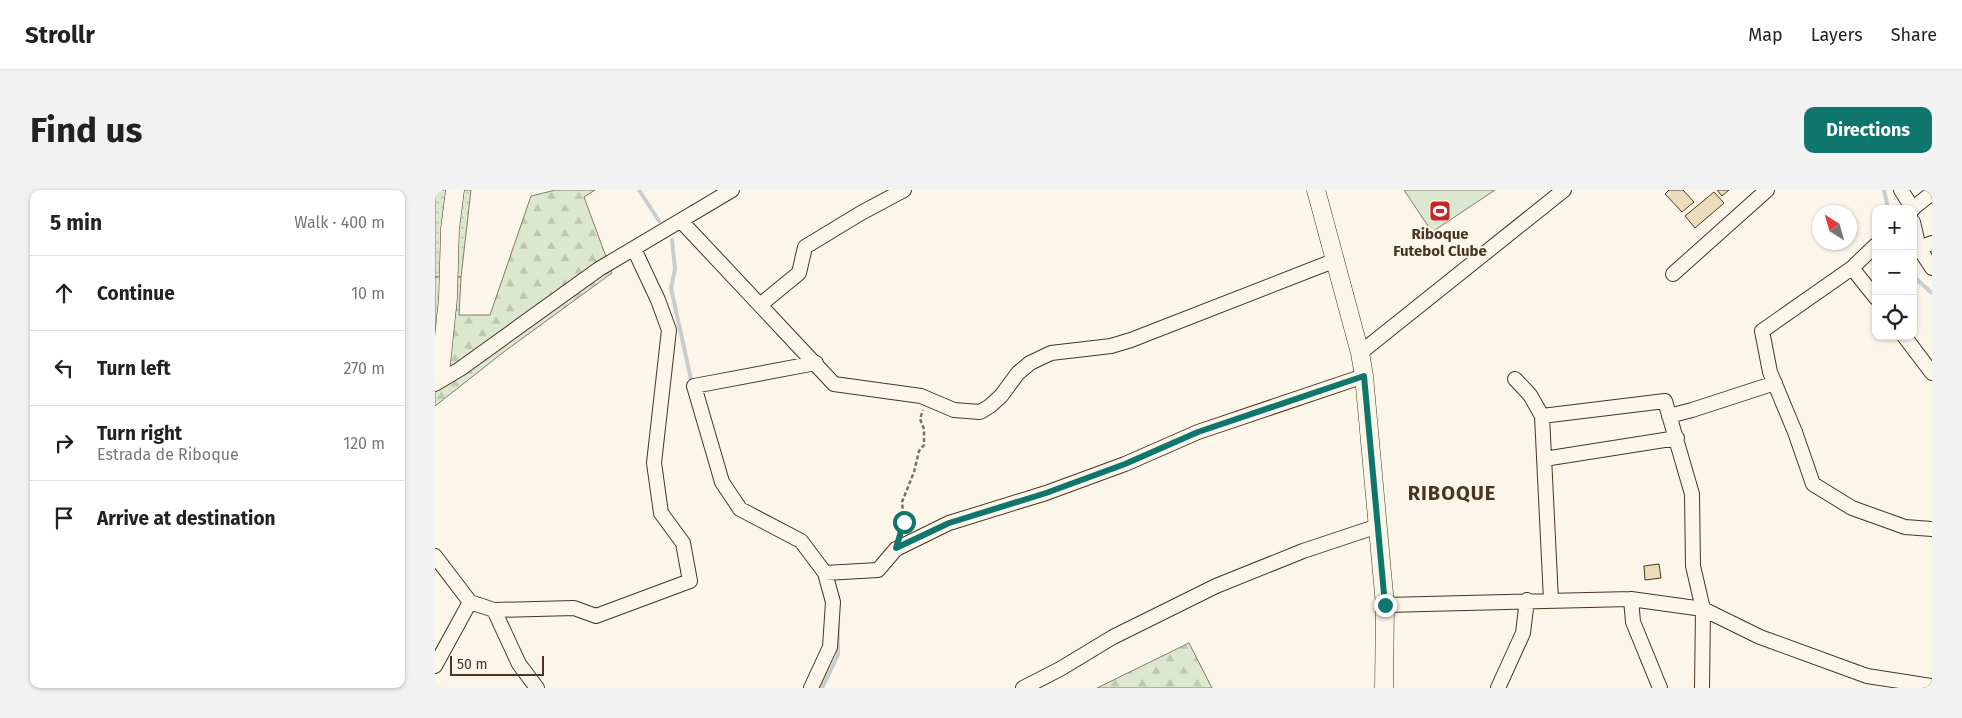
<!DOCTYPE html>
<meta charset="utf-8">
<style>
body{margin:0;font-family:"Fira Sans",sans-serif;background:#f2f2f2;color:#222}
.controls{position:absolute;right:15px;top:15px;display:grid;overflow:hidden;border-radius:10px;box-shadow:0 1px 4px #0004}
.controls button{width:45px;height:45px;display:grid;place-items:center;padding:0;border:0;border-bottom:1px solid #e0e0e0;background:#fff;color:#222;font:25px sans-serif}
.compass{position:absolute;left:1377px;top:15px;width:45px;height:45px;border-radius:50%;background:#fff;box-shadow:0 1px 4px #0004;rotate:323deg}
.scale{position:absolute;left:15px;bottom:12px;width:94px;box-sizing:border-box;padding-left:5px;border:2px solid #4a3520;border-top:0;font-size:14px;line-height:18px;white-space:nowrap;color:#4a3520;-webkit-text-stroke:4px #fbf6e9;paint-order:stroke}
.stop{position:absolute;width:15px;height:15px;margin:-11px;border:4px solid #0f766e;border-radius:50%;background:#fff}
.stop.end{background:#0f766e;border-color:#fff;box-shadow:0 1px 5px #0008}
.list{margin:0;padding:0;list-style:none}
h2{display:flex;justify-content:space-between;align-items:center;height:65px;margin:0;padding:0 20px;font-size:21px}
h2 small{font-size:16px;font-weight:400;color:#767676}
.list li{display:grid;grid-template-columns:32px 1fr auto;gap:15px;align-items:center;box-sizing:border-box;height:75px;padding:0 20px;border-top:1px solid #e0e0e0}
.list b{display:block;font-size:19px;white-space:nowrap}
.list p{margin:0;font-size:16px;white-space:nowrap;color:#767676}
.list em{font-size:16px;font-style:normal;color:#767676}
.icon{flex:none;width:28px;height:28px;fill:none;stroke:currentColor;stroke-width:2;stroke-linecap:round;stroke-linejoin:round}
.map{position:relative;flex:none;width:1497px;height:498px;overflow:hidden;border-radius:10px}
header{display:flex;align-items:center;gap:30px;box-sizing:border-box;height:70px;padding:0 25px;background:#fff;border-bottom:1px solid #e0e0e0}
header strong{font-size:24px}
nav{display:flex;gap:28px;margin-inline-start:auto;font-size:18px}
.intro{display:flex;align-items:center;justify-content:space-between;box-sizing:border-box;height:120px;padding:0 30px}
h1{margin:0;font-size:35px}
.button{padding:12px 22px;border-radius:10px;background:#0f766e;color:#fff;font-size:18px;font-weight:700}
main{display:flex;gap:30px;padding:0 30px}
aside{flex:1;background:#fff;border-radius:10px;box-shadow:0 1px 4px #0004}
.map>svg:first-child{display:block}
.grass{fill:url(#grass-dots);stroke:#887966}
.forest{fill:url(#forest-firs);stroke:#887966}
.garden{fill:#dce7d0;stroke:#887966}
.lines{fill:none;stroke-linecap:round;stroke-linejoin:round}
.stream{stroke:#c9cecd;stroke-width:4}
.building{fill:#ecdcbc;stroke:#4a3520}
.minor-casing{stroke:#4a3520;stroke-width:16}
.major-casing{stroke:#4a3520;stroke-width:19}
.path{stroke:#7f6f5c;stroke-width:2.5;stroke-dasharray:4 2.5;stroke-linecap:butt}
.minor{stroke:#fbf6e9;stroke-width:14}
.major{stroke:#fbf6e9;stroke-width:18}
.route{stroke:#0f766e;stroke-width:6}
.labels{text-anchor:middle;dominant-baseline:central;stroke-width:4;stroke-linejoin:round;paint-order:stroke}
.poi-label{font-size:15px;font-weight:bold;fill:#4a3520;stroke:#fbf6e9}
.district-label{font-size:20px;font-weight:bold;letter-spacing:1px;fill:#4a3520;stroke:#fbf6e9}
</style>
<header>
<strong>Strollr</strong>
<nav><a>Map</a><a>Layers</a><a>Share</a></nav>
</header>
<div class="intro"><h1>Find us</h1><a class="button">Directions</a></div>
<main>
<aside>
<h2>5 min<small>Walk · 400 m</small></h2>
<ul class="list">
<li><svg class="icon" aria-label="ahead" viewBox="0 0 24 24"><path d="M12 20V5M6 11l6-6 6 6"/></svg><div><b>Continue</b></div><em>10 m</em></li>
<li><svg class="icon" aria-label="left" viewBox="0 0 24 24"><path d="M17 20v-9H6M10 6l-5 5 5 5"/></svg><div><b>Turn left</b></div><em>270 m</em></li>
<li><svg class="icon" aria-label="right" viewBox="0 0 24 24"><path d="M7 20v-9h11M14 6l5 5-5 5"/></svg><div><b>Turn right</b><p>Estrada de Riboque</p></div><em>120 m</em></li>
<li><svg class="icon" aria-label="arrive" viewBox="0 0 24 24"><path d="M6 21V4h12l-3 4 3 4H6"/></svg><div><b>Arrive at destination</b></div></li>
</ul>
</aside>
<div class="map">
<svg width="1497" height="498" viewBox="0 0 1497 498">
<defs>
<pattern id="grass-dots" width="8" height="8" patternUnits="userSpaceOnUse" patternTransform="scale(1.25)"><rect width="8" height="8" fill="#dce7d0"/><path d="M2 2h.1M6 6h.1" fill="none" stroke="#bec7b2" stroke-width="1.8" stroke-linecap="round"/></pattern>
<pattern id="forest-firs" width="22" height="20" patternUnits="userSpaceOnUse" patternTransform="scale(1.25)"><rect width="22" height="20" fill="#dce7d0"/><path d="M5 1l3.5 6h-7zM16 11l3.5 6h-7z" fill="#bec7b2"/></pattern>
</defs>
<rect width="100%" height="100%" fill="#fbf6e9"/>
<path class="grass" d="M 0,0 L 36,0 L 26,87 L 0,87 Z"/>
<path class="forest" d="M 121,0 L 160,0 L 149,7 L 177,83 L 70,161 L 0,216 L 0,87 L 26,87 L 24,125 L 55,125 L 96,6 Z
M 754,453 L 777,498 L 662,498 Z"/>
<path class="garden" d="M 969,0 L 1060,0 L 997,42 Z"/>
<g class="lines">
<path class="stream" d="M 204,0 L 224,31
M 1449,0 L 1453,19
M 237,50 L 240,79 L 236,98 L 257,194
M 1478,86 L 1497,103
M 387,498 L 403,465 L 403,434"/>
</g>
<path class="building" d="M 1234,0 L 1248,0 L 1259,12 L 1247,22 L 1230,4 Z
M 1282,0 L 1294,0 L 1287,6 Z
M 1279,2 L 1289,13 L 1260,38 L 1250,26 Z
M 1224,374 L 1226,388 L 1210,390 L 1209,376 Z"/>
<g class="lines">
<g class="minor-casing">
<path id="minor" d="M 1466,0 L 1478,19
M 1477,19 L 1497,3
M 246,31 L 399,194 L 486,206 L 519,220 L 545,222 L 555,216 L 566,206 L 583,183 L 595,173 L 616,163 L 676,156 L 696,150 L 901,70
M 1478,32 L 1484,58 L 1497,78
M 1441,55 L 1417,78 L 1327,141 L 1335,182 L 1360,242 L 1378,294 L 1417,318 L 1470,337 L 1497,339
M 1484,58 L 1497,53
M 1417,78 L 1441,108
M 1238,84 L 1332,0
M 325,115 L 364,83 L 370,57 L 426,23 L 469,0
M 1469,146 L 1497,183
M 925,163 L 1129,0
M 1080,189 L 1095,205 L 1107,226 L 1116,410
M 0,194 L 25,179 L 164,79 L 297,0
M 1107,226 L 1230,211 L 1257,304 L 1258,376 L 1268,419 L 1267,498
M 1234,226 L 1257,220 L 1340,193
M 1109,269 L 1242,248
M 0,366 L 35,412 L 59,420 L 84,474 L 102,498
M 390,383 L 443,380 L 461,359 L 514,333 L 611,303 L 690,274 L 763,242 L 929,186
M 1196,409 L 1198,432 L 1225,498
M 950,415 L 1196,409 L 1268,419 L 1325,447 L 1432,486 L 1497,496
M 59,420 L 139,418 L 161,426 L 255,391 L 248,353 L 226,323 L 219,273 L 234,140 L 223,110 L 199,59
M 0,476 L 35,412
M 376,498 L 395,457 L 398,412 L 390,383 L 366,351 L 305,319 L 287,292 L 259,196 L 381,173
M 588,498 L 625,479 L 678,447 L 781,396 L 868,361 L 943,336
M 1063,498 L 1088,443 L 1092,410"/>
</g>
<g class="major-casing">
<path id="major" d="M 881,0 L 925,163 L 929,186 L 950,415 L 949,498
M 0,185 L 6,175 L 13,108 L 15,39 L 20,0"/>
</g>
<path class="path" d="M 465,344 L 469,332 L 467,312 L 479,282 L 484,261 L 489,255 L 489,239 L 485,229 L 488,220"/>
<use href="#minor" class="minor"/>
<use href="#major" class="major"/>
</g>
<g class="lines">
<path class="route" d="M 469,332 L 461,358 L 514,333 L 611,303 L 690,274 L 763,242 L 929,186 L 950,415"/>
</g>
<defs>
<g id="stadium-square" transform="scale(1.125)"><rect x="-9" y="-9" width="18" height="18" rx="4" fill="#c62828" stroke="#fbf6e9"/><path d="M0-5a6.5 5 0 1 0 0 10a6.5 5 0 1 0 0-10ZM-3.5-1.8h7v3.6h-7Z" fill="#fff"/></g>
</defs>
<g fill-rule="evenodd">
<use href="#stadium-square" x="1005" y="21"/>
</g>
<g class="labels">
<g class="poi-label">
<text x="1005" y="44">Riboque<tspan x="1005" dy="17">Futebol Clube</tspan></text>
</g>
<g class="district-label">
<text x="1017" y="303">RIBOQUE</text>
</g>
</g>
</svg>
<div class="controls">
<button>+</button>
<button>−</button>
<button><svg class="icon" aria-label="locate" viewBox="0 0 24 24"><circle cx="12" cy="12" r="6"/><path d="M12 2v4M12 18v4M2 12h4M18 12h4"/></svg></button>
</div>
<svg class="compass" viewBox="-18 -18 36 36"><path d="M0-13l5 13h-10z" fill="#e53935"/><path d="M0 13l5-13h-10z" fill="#767676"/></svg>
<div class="scale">50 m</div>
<div class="stop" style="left:469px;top:332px"></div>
<div class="stop end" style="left:950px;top:415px"></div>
</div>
</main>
